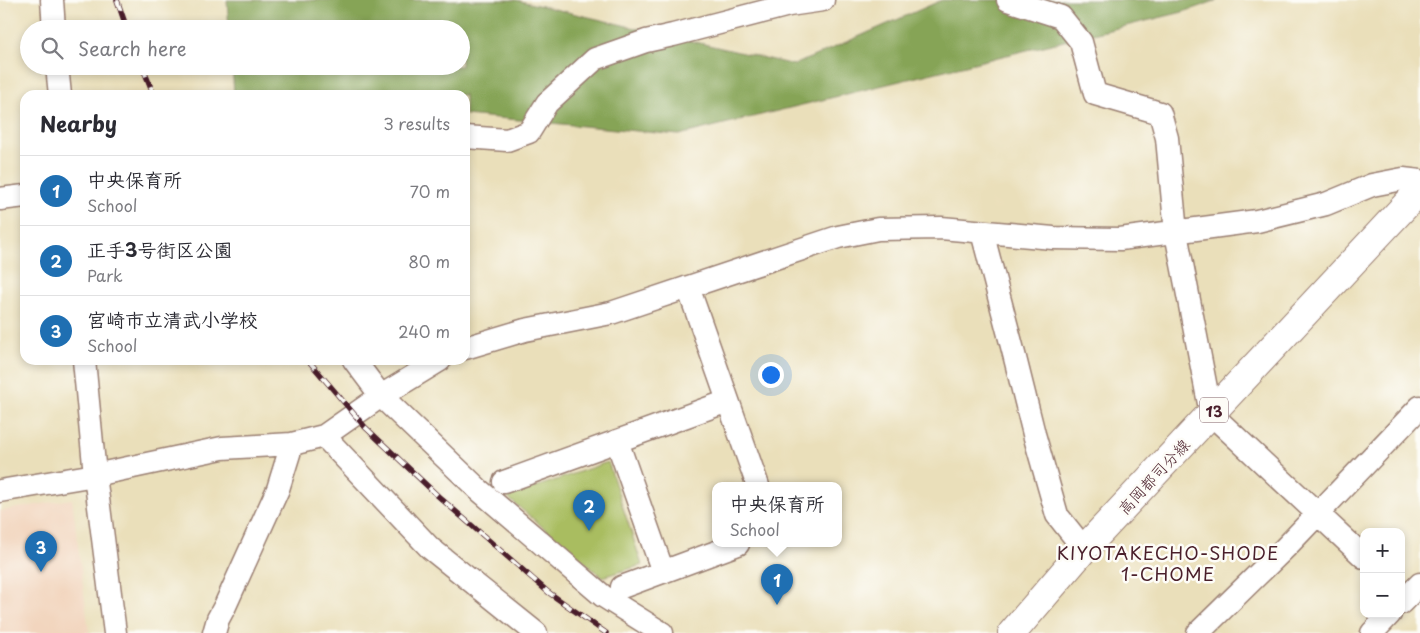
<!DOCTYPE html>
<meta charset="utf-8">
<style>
body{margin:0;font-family:"Playpen Sans","Klee One",sans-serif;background:#f2f2f3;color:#2b2b33}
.controls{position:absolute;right:15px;bottom:15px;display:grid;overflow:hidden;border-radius:10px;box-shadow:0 2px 8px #0003}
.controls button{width:45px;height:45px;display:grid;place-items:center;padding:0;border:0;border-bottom:1px solid #e1e1e2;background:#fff;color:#2b2b33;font:25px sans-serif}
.you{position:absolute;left:770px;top:374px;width:18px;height:18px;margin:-12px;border:4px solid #fff;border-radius:50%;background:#1a73e8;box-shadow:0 0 0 8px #1a73e833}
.badge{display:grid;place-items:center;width:32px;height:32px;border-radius:50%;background:#1f6fb2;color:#fff;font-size:16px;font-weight:700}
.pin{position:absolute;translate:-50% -41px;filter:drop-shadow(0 1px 2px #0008)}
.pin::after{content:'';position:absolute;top:26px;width:18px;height:15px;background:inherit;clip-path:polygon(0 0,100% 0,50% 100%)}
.popup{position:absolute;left:712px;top:482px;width:130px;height:65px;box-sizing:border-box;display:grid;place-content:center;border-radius:10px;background:#fff;filter:drop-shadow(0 1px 4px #0005);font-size:16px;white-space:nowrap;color:#7c7c81}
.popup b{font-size:19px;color:#2b2b33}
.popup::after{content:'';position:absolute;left:50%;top:100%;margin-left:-10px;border:10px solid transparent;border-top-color:#fff}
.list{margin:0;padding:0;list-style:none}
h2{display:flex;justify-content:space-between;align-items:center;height:65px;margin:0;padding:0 20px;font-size:21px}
h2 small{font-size:16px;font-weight:400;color:#7c7c81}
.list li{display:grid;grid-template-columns:32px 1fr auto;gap:15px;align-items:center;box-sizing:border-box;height:70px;padding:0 20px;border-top:1px solid #e1e1e2}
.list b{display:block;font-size:19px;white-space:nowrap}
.list p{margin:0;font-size:16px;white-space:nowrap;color:#7c7c81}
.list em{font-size:16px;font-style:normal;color:#7c7c81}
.icon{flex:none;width:28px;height:28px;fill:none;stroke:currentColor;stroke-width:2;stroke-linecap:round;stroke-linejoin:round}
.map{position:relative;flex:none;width:1420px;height:633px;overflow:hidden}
.search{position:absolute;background:#fff;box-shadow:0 2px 8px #0003;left:20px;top:20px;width:450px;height:55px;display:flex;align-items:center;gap:12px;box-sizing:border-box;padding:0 18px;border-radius:28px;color:#7c7c81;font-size:19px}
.panel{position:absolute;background:#fff;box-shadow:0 2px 8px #0003;left:20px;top:90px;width:450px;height:275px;border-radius:15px}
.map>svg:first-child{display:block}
.built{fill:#f2d5be}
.green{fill:#a9bd61;stroke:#7a6e46}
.forest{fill:#86a457;stroke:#686241}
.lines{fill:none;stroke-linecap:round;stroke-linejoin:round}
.street-casing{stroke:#9a7f72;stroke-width:25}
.primary-casing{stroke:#9a7f72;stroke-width:30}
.street{stroke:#fff;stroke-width:22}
.primary{stroke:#fff;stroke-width:28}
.rail-casing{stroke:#4a1f2b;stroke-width:5.5}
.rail{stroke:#fdfcf7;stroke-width:4;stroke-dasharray:11;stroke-linecap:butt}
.labels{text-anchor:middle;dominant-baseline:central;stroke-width:5;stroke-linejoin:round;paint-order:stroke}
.shield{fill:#fdfcf7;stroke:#806168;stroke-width:1}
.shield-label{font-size:15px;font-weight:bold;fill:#4a1f2b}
.street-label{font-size:16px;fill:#4a1f2b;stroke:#fdfcf7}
.neighbourhood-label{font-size:18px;letter-spacing:1px;fill:#4a1f2b;stroke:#fdfcf7}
</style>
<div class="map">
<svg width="1420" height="633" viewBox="0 0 1420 633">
<rect width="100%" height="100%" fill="#fdfcf7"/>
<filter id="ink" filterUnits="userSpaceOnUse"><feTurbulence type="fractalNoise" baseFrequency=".02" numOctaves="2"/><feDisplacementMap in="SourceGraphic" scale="10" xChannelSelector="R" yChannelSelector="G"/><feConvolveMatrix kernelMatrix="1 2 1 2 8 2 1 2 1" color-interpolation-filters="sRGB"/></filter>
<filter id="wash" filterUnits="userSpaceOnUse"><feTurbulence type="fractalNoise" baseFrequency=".0096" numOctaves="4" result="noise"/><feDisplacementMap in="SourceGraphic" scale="20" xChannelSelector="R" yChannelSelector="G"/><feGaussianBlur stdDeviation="1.12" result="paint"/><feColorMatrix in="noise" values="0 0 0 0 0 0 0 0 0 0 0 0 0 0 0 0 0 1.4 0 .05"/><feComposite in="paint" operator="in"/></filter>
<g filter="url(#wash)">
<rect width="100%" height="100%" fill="#eadfba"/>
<path class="built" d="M 72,499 L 89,633 L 0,633 L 0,511 Z"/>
<path class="green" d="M 608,462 L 642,565 L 602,577 L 507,497 Z"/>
<path class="forest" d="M 227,0 L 516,0 L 794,65 L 942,0 L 1218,0 L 1183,12 L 679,135 L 465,115 L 465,95 L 234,94 L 232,66 L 461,66 L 461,29 L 229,29 Z"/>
</g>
<g filter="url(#ink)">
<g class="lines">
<g class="street-casing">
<path id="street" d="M 52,0 L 54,29
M 1008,0 L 1061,17 L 1081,42 L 1095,94 L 1160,113 L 1167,138 L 1176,233 L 1211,414 L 1364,557
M 57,66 L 60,95
M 465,137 L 507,140 L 529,132 L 547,103 L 595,59 L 646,41 L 673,35 L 789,5 L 823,0
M 0,199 L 25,196
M 982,232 L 1014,354 L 1034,434 L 1057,515 L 1084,549
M 688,287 L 758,486
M 465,348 L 525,330 L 611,313 L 838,237 L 878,229 L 941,228 L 1053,238 L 1120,239 L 1257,221 L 1326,204 L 1372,185 L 1403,179 L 1420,181
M 84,360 L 95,475 L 115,633
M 354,360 L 381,396 L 479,490 L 603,596 L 662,633
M 324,436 L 430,548 L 536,633
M 617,441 L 663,572
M 504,482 L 728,401
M 0,491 L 95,475 L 222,448 L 292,444 L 324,436 L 381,396 L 440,360
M 622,587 L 738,544
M 1401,603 L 1420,584
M 214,633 L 218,619 L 225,606 L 278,489 L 292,444
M 1198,633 L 1286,547 L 1420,407
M 1372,633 L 1390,614"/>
</g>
<g class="primary-casing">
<path id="primary" d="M 1012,633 L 1084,549 L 1420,190"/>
</g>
<use href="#street" class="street"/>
<use href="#primary" class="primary"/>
<g class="rail-casing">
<path id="rail" d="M 117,0 L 127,29
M 142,66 L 154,95
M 308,360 L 365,427 L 438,496 L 548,592 L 606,633"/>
</g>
<use href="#rail" class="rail"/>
</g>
</g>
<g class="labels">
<rect class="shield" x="1200" y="397.5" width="28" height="25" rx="4"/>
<g class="shield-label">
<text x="1214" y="410">13</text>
</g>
<g class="street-label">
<text transform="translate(1153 476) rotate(-47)">高岡都司分線</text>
</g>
<g class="neighbourhood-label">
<text x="1168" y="552">KIYOTAKECHO-SHODE<tspan x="1168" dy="21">1-CHOME</tspan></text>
</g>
</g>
</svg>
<div class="controls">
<button>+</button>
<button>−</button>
</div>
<div class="you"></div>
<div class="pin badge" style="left:777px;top:605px">1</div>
<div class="popup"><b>中央保育所</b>School</div>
<div class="pin badge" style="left:589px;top:531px">2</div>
<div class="pin badge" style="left:41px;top:572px">3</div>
<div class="search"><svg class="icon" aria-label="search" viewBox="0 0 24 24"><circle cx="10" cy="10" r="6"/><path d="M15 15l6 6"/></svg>Search here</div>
<section class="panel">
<h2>Nearby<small>3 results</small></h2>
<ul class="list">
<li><span class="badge">1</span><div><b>中央保育所</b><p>School</p></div><em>70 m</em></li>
<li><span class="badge">2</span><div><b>正手3号街区公園</b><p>Park</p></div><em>80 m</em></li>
<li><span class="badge">3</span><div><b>宮崎市立清武小学校</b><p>School</p></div><em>240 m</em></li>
</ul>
</section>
</div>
